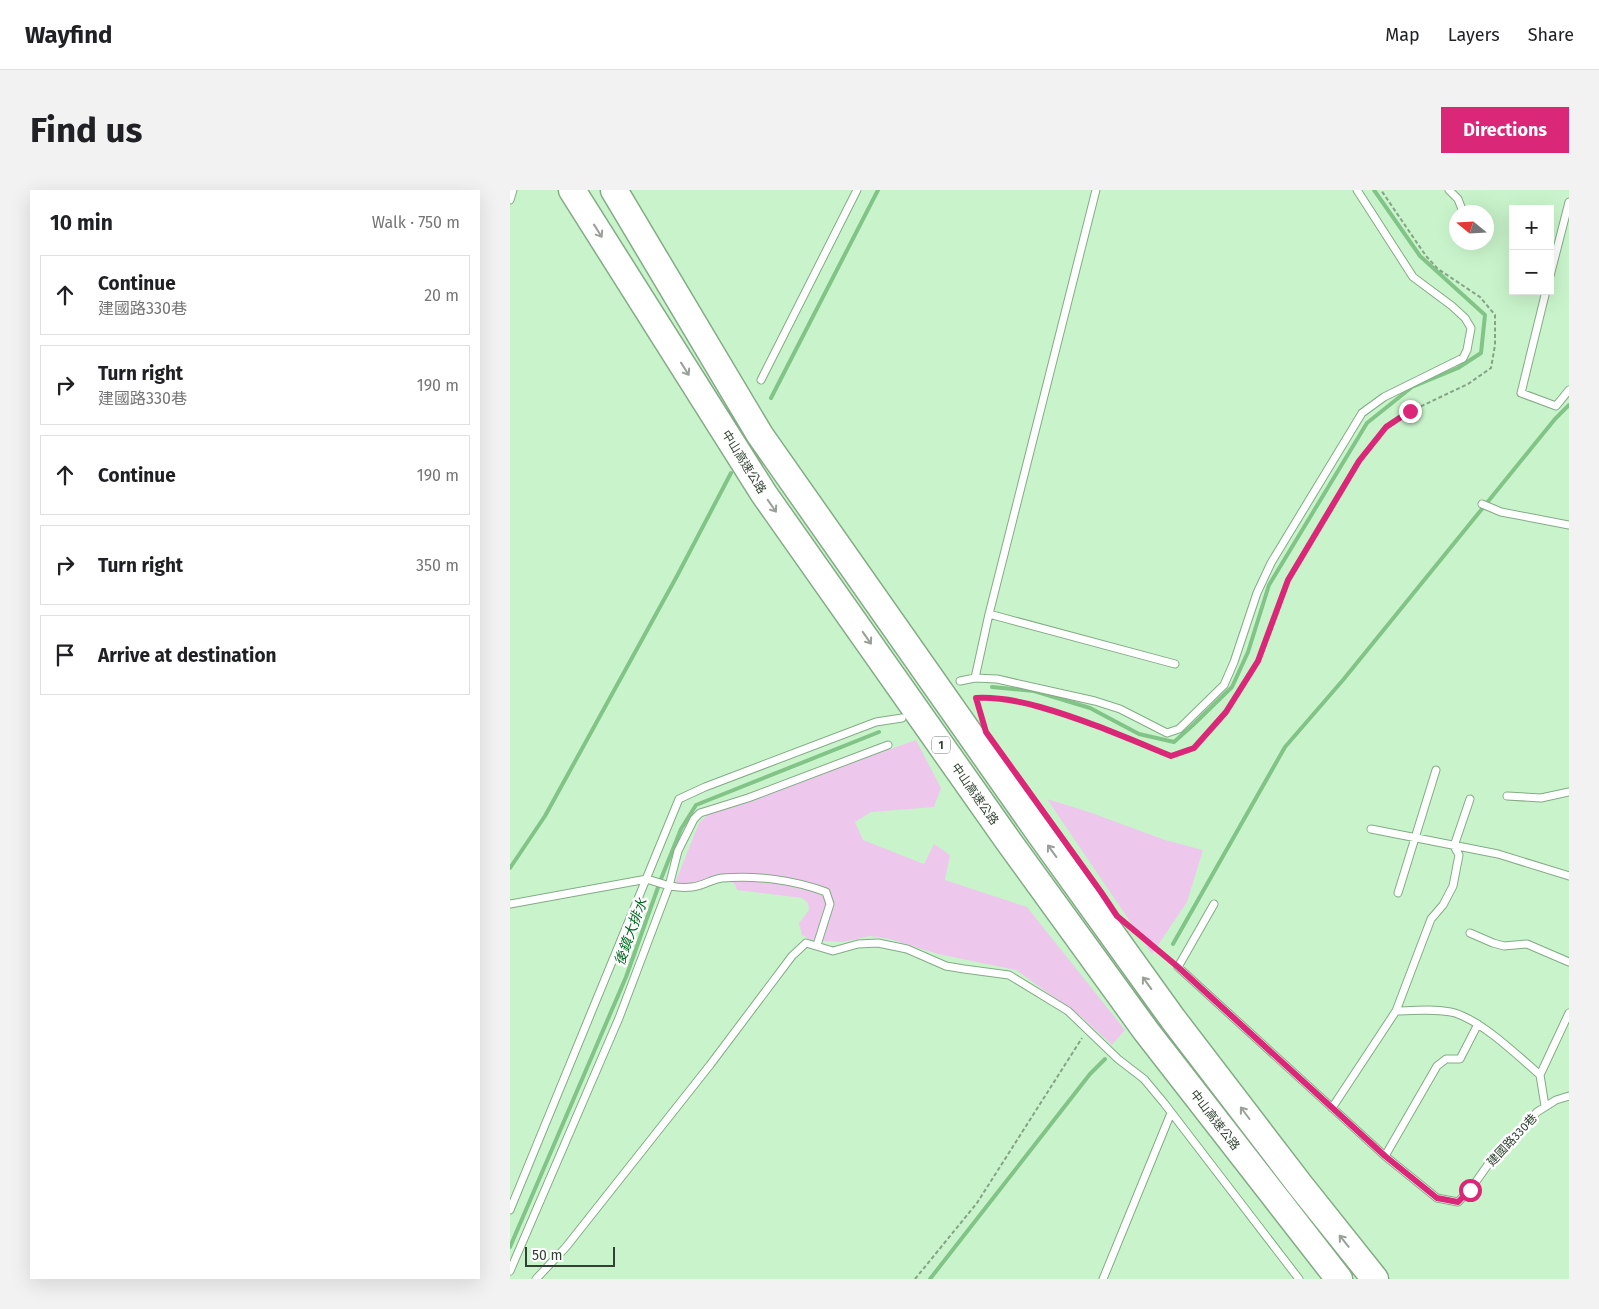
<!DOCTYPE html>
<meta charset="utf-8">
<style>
body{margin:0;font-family:"Fira Sans","Noto Sans TC",sans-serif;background:#f2f2f2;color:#202124}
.controls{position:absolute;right:15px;top:15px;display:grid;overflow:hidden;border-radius:0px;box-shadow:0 5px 20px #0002}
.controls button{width:45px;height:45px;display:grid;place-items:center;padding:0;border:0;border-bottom:1px solid #e0e0e0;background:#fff;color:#202124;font:25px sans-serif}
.compass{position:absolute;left:939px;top:15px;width:45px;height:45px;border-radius:50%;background:#fff;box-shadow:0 5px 20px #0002;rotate:288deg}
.scale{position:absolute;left:15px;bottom:12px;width:90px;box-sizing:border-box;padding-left:5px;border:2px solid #314232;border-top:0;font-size:14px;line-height:18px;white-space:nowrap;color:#314232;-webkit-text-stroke:4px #fff;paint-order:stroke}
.stop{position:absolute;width:15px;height:15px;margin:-11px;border:4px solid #db2777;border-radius:50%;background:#fff}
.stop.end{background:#db2777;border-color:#fff;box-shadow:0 1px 5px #0008}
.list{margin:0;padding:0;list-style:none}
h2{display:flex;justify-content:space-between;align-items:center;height:65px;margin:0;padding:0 20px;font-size:21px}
h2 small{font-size:16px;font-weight:400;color:#757577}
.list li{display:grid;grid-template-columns:32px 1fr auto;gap:15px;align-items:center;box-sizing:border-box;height:80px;margin:0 10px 10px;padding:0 10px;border:1px solid #e0e0e0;border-radius:0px}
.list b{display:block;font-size:19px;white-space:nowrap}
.list p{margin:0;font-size:16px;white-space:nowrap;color:#757577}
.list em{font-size:16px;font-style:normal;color:#757577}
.icon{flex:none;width:28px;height:28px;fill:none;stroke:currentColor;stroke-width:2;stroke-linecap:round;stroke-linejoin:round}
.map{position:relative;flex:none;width:1059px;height:1089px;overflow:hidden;border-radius:0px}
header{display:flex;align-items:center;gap:30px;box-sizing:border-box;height:70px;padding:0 25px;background:#fff;border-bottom:1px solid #e0e0e0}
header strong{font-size:24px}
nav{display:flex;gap:28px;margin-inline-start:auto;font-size:18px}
.intro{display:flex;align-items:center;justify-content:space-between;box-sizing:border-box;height:120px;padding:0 30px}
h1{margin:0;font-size:35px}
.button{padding:12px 22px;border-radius:0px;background:#db2777;color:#fff;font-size:18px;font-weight:700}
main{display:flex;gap:30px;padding:0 30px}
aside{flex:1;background:#fff;border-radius:0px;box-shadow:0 5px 20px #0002}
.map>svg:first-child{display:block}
.green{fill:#eec7ed}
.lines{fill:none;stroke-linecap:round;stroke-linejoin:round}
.stream{stroke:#82c488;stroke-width:4}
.service-casing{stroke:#83ab85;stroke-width:9}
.motorway-casing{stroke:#83ab85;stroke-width:29}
.path{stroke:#84a385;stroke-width:2;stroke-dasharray:4 2.5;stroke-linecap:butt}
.service{stroke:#fff;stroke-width:7}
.motorway{stroke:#fff;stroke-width:26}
.oneway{stroke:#98a098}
.route{stroke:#db2777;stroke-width:6}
.labels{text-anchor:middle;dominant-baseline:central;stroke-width:5;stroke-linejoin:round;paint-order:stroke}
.shield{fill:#fff;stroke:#6f7b70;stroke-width:1}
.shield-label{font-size:11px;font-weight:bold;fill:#314232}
.street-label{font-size:12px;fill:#314232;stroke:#fff}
.water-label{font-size:14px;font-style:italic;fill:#006a20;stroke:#fff}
</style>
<header>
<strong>Wayfind</strong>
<nav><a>Map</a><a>Layers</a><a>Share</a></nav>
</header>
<div class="intro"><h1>Find us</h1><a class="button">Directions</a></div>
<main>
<aside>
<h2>10 min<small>Walk · 750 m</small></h2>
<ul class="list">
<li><svg class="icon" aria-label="ahead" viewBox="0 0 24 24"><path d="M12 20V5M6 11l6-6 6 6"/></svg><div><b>Continue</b><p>建國路330巷</p></div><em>20 m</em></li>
<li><svg class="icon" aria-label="right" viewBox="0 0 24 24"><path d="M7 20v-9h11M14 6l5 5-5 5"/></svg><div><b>Turn right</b><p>建國路330巷</p></div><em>190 m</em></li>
<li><svg class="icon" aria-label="ahead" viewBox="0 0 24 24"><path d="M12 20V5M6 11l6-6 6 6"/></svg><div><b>Continue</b></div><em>190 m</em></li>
<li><svg class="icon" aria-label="right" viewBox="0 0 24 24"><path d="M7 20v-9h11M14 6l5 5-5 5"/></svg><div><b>Turn right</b></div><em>350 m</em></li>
<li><svg class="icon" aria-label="arrive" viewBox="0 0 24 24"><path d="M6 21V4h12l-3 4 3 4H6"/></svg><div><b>Arrive at destination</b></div></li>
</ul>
</aside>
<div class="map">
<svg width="1059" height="1089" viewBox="0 0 1059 1089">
<rect width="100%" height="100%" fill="#c9f4cb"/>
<path class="green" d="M 406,550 L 431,598 L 424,617 L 361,622 L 345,632 L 353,650 L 414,674 L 424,654 L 440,665 L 435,690 L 517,717 L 615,840 L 602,855 L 573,828 L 506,780 L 428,764 L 380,749 L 360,746 L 333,752 L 301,750 L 292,745 L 289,733 L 299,720 L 298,713 L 292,708 L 227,700 L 225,694 L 216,689 L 172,697 L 165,693 L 189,633 L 201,622 Z
M 537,609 L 579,622 L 655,650 L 693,660 L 677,712 L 642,764 Z"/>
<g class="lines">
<path class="stream" d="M 261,208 L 368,0
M 482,497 L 524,501 L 580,518 L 629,544 L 664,552 L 683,535 L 722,497 L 738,462 L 759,395 L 857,233 L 902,197 L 948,178 L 971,163 L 975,125 L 910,66 L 864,0
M 0,678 L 35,626 L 167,386 L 221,283
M 663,754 L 775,557 L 833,490 L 1045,229 L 1059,215
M 0,1057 L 116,787 L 151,689 L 171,639 L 186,615 L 369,542
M 420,1089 L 580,884 L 595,869"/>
<g class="service-casing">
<path id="service" d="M 939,0 L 948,9 L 953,22
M 0,10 L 3,0
M 1040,86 L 1059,12
M 1036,101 L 1011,203 L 1046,216 L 1059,200
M 251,190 L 347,0
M 972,314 L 991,322 L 1059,335
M 479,424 L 665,474
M 465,488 L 479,424 L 586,0
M 450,491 L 465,488 L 487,489 L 585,511 L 610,519 L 657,543 L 669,539 L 714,495 L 724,472 L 747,403 L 761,373 L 852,223 L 874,207 L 953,168 L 957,160 L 961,138 L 955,128 L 942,116 L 903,87 L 847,0
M 997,606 L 1031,608 L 1059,602
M 861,639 L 988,664 L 1059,686
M 888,703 L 926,580
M 0,714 L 137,689 C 152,694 166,699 182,697 C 193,696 202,689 212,688 C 246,685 284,690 316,702 L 320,714 L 307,755
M 704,714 L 668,777 L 875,966 L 927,1008 L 948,1012 L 960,1000 L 977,976 L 1027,922 L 1046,910 L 1059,906
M 960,743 L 983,753 L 994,756 L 1017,754 L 1059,772
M 886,821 C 904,821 927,818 945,823 C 973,832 1007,865 1030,885
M 1035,916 L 1030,885 L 1059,823
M 822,918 L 886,821 L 921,729 L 933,715 L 943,696 L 949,665 L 944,656 L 960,609
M 875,966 L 927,876 L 936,869 L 950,869 L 968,834
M 0,1020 L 169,609 L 195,597 L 366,532 L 392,528
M 0,1081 L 109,828 L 159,696 L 168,661 L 184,629 L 190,623 L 238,608 L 378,555
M 26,1089 L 56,1057 L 200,875 L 282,766 L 296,753 L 323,761 L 348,754 L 368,753 L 397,759 L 436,776 L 454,779 L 499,785 L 558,821 L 608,869 L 634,889 L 654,913 L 789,1089
M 593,1089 L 661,923"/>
</g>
<g class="motorway-casing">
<path id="motorway" d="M 62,0 L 254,304 L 499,652 L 636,841 L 829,1089
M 104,0 L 250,245 L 530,644 L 663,829 L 790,995 L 865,1089"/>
</g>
<path class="path" d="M 470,524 L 466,508 C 488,507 509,511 530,517 C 576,530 617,548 661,566 L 684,558 L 716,522 L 748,471 L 778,390 L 849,271 L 876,237 L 901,221 L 958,194 L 981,178 L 985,155 L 985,125 L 970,107 L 928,79 L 916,66 L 871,0
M 626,742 L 660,771
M 405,1089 L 467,1013 L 572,848"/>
<use href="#service" class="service"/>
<use href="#motorway" class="motorway"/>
</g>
<defs><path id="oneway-shaft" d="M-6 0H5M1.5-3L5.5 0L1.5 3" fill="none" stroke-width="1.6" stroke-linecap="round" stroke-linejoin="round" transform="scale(1.25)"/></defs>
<g class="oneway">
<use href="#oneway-shaft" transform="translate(88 41) rotate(58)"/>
<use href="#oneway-shaft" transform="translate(175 179) rotate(58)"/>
<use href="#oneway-shaft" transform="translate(262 316) rotate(55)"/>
<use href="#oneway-shaft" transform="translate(357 448) rotate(55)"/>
<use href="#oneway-shaft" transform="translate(542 661) rotate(-126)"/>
<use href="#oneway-shaft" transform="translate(637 793) rotate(-126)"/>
<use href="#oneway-shaft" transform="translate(735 923) rotate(-127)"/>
<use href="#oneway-shaft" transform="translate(834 1051) rotate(-129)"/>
</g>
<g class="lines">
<path class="route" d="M 900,221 L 876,237 L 849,271 L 778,390 L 748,471 L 716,522 L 684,558 L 661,566 C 617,548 576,530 530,517 C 509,511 488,507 466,508 L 476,542 L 591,702 L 607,726 L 668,777 L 875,966 L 927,1008 L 948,1012 L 960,1000"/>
</g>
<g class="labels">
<rect class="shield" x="422" y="546.5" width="18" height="17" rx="4"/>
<g class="shield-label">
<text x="431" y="555">1</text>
</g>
<g class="street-label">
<text transform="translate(234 272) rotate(58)">中山高速公路</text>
<text transform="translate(465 604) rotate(55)">中山高速公路</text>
<text transform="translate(705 930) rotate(52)">中山高速公路</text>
<text transform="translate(1002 950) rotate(-47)">建國路330巷</text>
</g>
<g class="water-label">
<text transform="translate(121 742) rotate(-70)">後鎮大排水</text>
</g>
</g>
</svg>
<div class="controls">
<button>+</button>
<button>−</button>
</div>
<svg class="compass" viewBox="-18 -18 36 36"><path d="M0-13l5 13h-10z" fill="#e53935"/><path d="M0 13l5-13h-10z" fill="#757577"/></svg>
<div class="scale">50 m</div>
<div class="stop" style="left:960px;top:1000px"></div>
<div class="stop end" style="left:900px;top:221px"></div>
</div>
</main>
